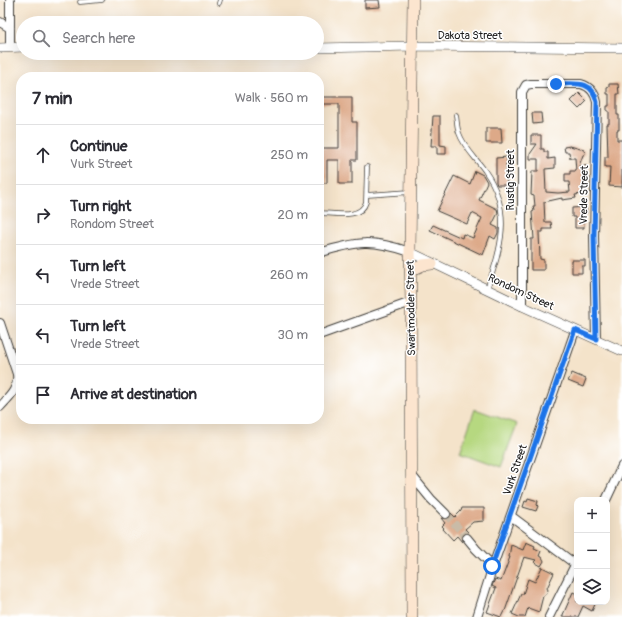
<!DOCTYPE html>
<meta charset="utf-8">
<style>
body{margin:0;font-family:Pangolin,sans-serif;background:#f7f7f7;color:#2b2b33}
.controls{position:absolute;right:12px;bottom:12px;display:grid;overflow:hidden;border-radius:8px;box-shadow:0 4px 16px #0002}
.controls button{width:36px;height:36px;display:grid;place-items:center;padding:0;border:0;border-bottom:1px solid #e1e1e2;background:#fff;color:#2b2b33;font:20px sans-serif}
.stop{position:absolute;width:12px;height:12px;margin:-9px;border:3px solid #1a73e8;border-radius:50%;background:#fff}
.stop.end{background:#1a73e8;border-color:#fff;box-shadow:0 1px 4px #0008}
.list{margin:0;padding:0;list-style:none}
h2{display:flex;justify-content:space-between;align-items:center;height:52px;margin:0;padding:0 16px;font-size:17px}
h2 small{font-size:13px;font-weight:400;color:#7c7c81}
.list li{display:grid;grid-template-columns:26px 1fr auto;gap:12px;align-items:center;box-sizing:border-box;height:60px;padding:0 16px;border-top:1px solid #e1e1e2}
.list b{display:block;font-size:15px;white-space:nowrap}
.list p{margin:0;font-size:13px;white-space:nowrap;color:#7c7c81}
.list em{font-size:13px;font-style:normal;color:#7c7c81}
.icon{flex:none;width:22px;height:22px;fill:none;stroke:currentColor;stroke-width:2;stroke-linecap:round;stroke-linejoin:round}
.map{position:relative;flex:none;width:622px;height:617px;overflow:hidden}
.search{position:absolute;background:#fff;box-shadow:0 4px 16px #0002;left:16px;top:16px;width:308px;height:44px;display:flex;align-items:center;gap:10px;box-sizing:border-box;padding:0 14px;border-radius:22px;color:#7c7c81;font-size:15px}
.panel{position:absolute;background:#fff;box-shadow:0 4px 16px #0002;left:16px;top:72px;width:308px;height:352px;border-radius:16px}
.map>svg:first-child{display:block}
.green{fill:#b6d880;stroke:#697a4e}
.building{fill:#dda988}
.lines{fill:none;stroke-linecap:round;stroke-linejoin:round}
.minor-tunnel{stroke:#c9bba7;stroke-width:8;stroke-dasharray:8 4;stroke-linecap:butt}
.service-casing{stroke:#3c3a36;stroke-width:5.5}
.minor-casing{stroke:#3c3a36;stroke-width:10}
.tertiary-casing{stroke:#3c3a36;stroke-width:10}
.secondary-casing{stroke:#3c3a36;stroke-width:12}
.service{stroke:#fff;stroke-width:4}
.minor{stroke:#fff;stroke-width:8}
.tertiary{stroke:#fff;stroke-width:9}
.secondary{stroke:#fce5cf;stroke-width:11}
.route{stroke:#1a73e8;stroke-width:5}
.labels{text-anchor:middle;dominant-baseline:central;stroke-width:3;stroke-linejoin:round;paint-order:stroke}
.street-label{font-size:11px;fill:#1c1c1c;stroke:#fff}
</style>
<div class="map">
<svg width="622" height="617" viewBox="0 0 622 617">
<rect width="100%" height="100%" fill="#fff"/>
<filter id="ink" filterUnits="userSpaceOnUse"><feTurbulence type="fractalNoise" baseFrequency=".025" numOctaves="2"/><feDisplacementMap in="SourceGraphic" scale="8" xChannelSelector="R" yChannelSelector="G"/><feConvolveMatrix kernelMatrix="1 2 1 2 8 2 1 2 1" color-interpolation-filters="sRGB"/></filter>
<filter id="wash" filterUnits="userSpaceOnUse"><feTurbulence type="fractalNoise" baseFrequency=".012" numOctaves="4" result="noise"/><feDisplacementMap in="SourceGraphic" scale="16" xChannelSelector="R" yChannelSelector="G"/><feGaussianBlur stdDeviation="0.9" result="paint"/><feColorMatrix in="noise" values="0 0 0 0 0 0 0 0 0 0 0 0 0 0 0 0 0 1.4 0 .05"/><feComposite in="paint" operator="in"/></filter>
<g filter="url(#wash)">
<rect width="100%" height="100%" fill="#f4e3ca"/>
<path class="green" d="M 475,409 L 517,424 L 501,467 L 460,452 Z"/>
<g id="blocks">
<path class="building" d="M 365,0 L 379,0 L 380,7 L 365,8 Z
M 609,84 L 618,84 L 619,94 L 617,94 L 617,115 L 619,115 L 619,130 L 617,130 L 617,140 L 622,140 L 622,187 L 609,186 L 610,167 L 605,167 L 605,157 L 608,157 L 607,124 L 609,124 L 609,111 L 607,111 L 607,106 L 609,106 L 609,94 L 607,94 L 607,88 L 609,87 Z
M 579,93 L 587,101 L 579,109 L 571,101 Z
M 319,97 L 352,97 L 352,122 L 357,122 L 357,160 L 352,160 L 352,184 L 339,184 L 339,160 L 327,160 L 327,183 L 319,183 L 319,148 L 339,148 L 339,104 L 319,104 Z
M 532,113 L 541,113 L 542,123 L 533,124 Z
M 433,116 L 440,116 L 440,145 L 446,146 L 446,154 L 437,154 L 437,146 L 431,146 Z
M 486,128 L 501,128 L 502,143 L 486,143 Z
M 531,135 L 541,135 L 541,149 L 544,149 L 544,152 L 548,152 L 548,159 L 555,158 L 555,168 L 545,169 L 546,192 L 558,193 L 570,192 L 569,182 L 565,182 L 565,174 L 570,174 L 570,171 L 576,171 L 575,158 L 570,158 L 569,152 L 565,152 L 564,147 L 570,146 L 584,150 L 585,154 L 583,155 L 579,166 L 586,165 L 586,190 L 582,191 L 582,194 L 575,195 L 576,198 L 562,200 L 562,198 L 544,202 L 545,222 L 551,222 L 552,229 L 543,229 L 543,232 L 539,232 L 540,259 L 544,260 L 544,270 L 531,270 L 531,239 L 534,239 L 532,212 L 534,211 L 533,206 L 535,206 L 534,196 L 531,195 L 532,171 L 538,171 L 538,159 L 530,159 L 530,154 L 537,144 L 531,144 Z
M 507,157 L 507,164 L 506,164 L 507,185 L 497,185 L 496,182 L 496,158 Z
M 475,171 L 483,175 L 487,182 L 479,200 L 497,209 L 498,213 L 492,225 L 498,228 L 498,233 L 495,239 L 490,236 L 483,255 L 430,230 L 433,225 L 462,238 L 463,234 L 473,238 L 482,218 L 472,213 L 467,224 L 437,211 L 454,176 L 470,184 Z
M 586,207 L 587,213 L 583,213 L 584,228 L 575,228 L 575,217 L 572,217 L 572,208 Z
M 572,260 L 585,260 L 585,266 L 582,266 L 582,273 L 572,273 Z
M 572,373 L 586,379 L 583,387 L 568,381 Z
M 528,498 L 538,501 L 537,505 L 538,506 L 536,511 L 523,507 L 525,501 L 527,502 Z
M 462,508 L 484,508 L 484,521 L 473,522 L 465,529 L 469,533 L 466,533 L 462,536 L 462,542 L 457,536 L 453,540 L 443,529 L 444,528 L 442,526 L 445,523 L 441,518 L 448,519 L 451,516 L 451,513 L 455,517 L 461,511 Z
M 526,542 L 535,546 L 534,548 L 541,551 L 539,556 L 542,557 L 544,561 L 541,566 L 534,562 L 536,560 L 524,557 L 505,611 L 504,611 L 501,617 L 487,612 L 496,588 L 492,586 L 495,579 L 501,581 L 510,557 L 509,557 L 511,545 L 523,550 Z
M 542,567 L 554,573 L 547,588 L 548,590 L 547,593 L 543,596 L 539,612 L 528,608 L 525,617 L 519,617 L 512,614 L 521,594 L 523,594 L 528,579 L 535,582 Z
M 573,592 L 577,594 L 577,602 L 596,602 L 592,611 L 583,606 L 578,617 L 562,617 Z"/>
</g>
</g>
<g filter="url(#ink)">
<use href="#blocks" fill-opacity="0" stroke="#3c3a36" stroke-width="1"/>
<g class="lines">
<path class="minor-tunnel" d="M 446,514 L 467,538"/>
<g class="service-casing">
<path id="service" d="M 80,2 L 102,0
M 219,3 L 220,0
M 456,115 C 457,121 457,128 459,133 C 464,148 477,159 485,171 C 513,211 501,248 487,289
M 367,195 L 410,192
M 319,213 C 334,213 361,220 366,202 L 367,167"/>
</g>
<g class="minor-casing">
<path id="minor" d="M 0,22 L 10,28
M 10,47 L 10,0
M 319,253 C 358,241 371,239 410,252
M 522,306 L 522,92 L 526,85 L 531,84 L 581,84 C 591,87 595,93 597,102 L 594,236 L 596,339
M 0,323 L 17,374 C 19,389 9,397 0,407
M 319,335 L 411,302
M 413,477 L 431,499 L 446,514
M 606,500 L 622,466
M 511,516 L 575,564
M 467,538 L 476,549 L 493,566
M 477,617 L 493,566 L 575,331
M 549,617 L 577,561"/>
</g>
<g class="tertiary-casing">
<path id="tertiary" d="M 0,48 L 23,47
M 317,48 L 413,46 L 622,48
M 410,252 L 522,306 L 622,351"/>
</g>
<g class="secondary-casing">
<path id="secondary" d="M 410,271 L 423,265 L 432,264
M 412,617 L 411,302 L 410,252 L 413,0"/>
</g>
<use href="#service" class="service"/>
<use href="#minor" class="minor"/>
<use href="#tertiary" class="tertiary"/>
<use href="#secondary" class="secondary"/>
</g>
</g>
<g class="lines" filter="url(#ink)">
<path class="route" d="M 492,566 L 575,330 L 596,339 L 594,236 L 597,102 C 592,79 575,84 556,84"/>
</g>
<g class="labels">
<g class="street-label">
<text x="470" y="35">Dakota Street</text>
<text transform="translate(510 180) rotate(-90)">Rustig Street</text>
<text transform="translate(584 195) rotate(-89)">Vrede Street</text>
<text transform="translate(521 292) rotate(25)">Rondom Street</text>
<text transform="translate(411 308) rotate(-91)">Swartmodder Street</text>
<text transform="translate(515 470) rotate(-71)">Vurk Street</text>
</g>
</g>
</svg>
<div class="controls">
<button>+</button>
<button>−</button>
<button><svg class="icon" aria-label="layers" viewBox="0 0 24 24"><path d="M12 4l9 5-9 5-9-5zM3 14l9 5 9-5"/></svg></button>
</div>
<div class="stop" style="left:492px;top:566px"></div>
<div class="stop end" style="left:556px;top:84px"></div>
<div class="search"><svg class="icon" aria-label="search" viewBox="0 0 24 24"><circle cx="10" cy="10" r="6"/><path d="M15 15l6 6"/></svg>Search here</div>
<section class="panel">
<h2>7 min<small>Walk · 560 m</small></h2>
<ul class="list">
<li><svg class="icon" aria-label="ahead" viewBox="0 0 24 24"><path d="M12 20V5M6 11l6-6 6 6"/></svg><div><b>Continue</b><p>Vurk Street</p></div><em>250 m</em></li>
<li><svg class="icon" aria-label="right" viewBox="0 0 24 24"><path d="M7 20v-9h11M14 6l5 5-5 5"/></svg><div><b>Turn right</b><p>Rondom Street</p></div><em>20 m</em></li>
<li><svg class="icon" aria-label="left" viewBox="0 0 24 24"><path d="M17 20v-9H6M10 6l-5 5 5 5"/></svg><div><b>Turn left</b><p>Vrede Street</p></div><em>260 m</em></li>
<li><svg class="icon" aria-label="left" viewBox="0 0 24 24"><path d="M17 20v-9H6M10 6l-5 5 5 5"/></svg><div><b>Turn left</b><p>Vrede Street</p></div><em>30 m</em></li>
<li><svg class="icon" aria-label="arrive" viewBox="0 0 24 24"><path d="M6 21V4h12l-3 4 3 4H6"/></svg><div><b>Arrive at destination</b></div></li>
</ul>
</section>
</div>
